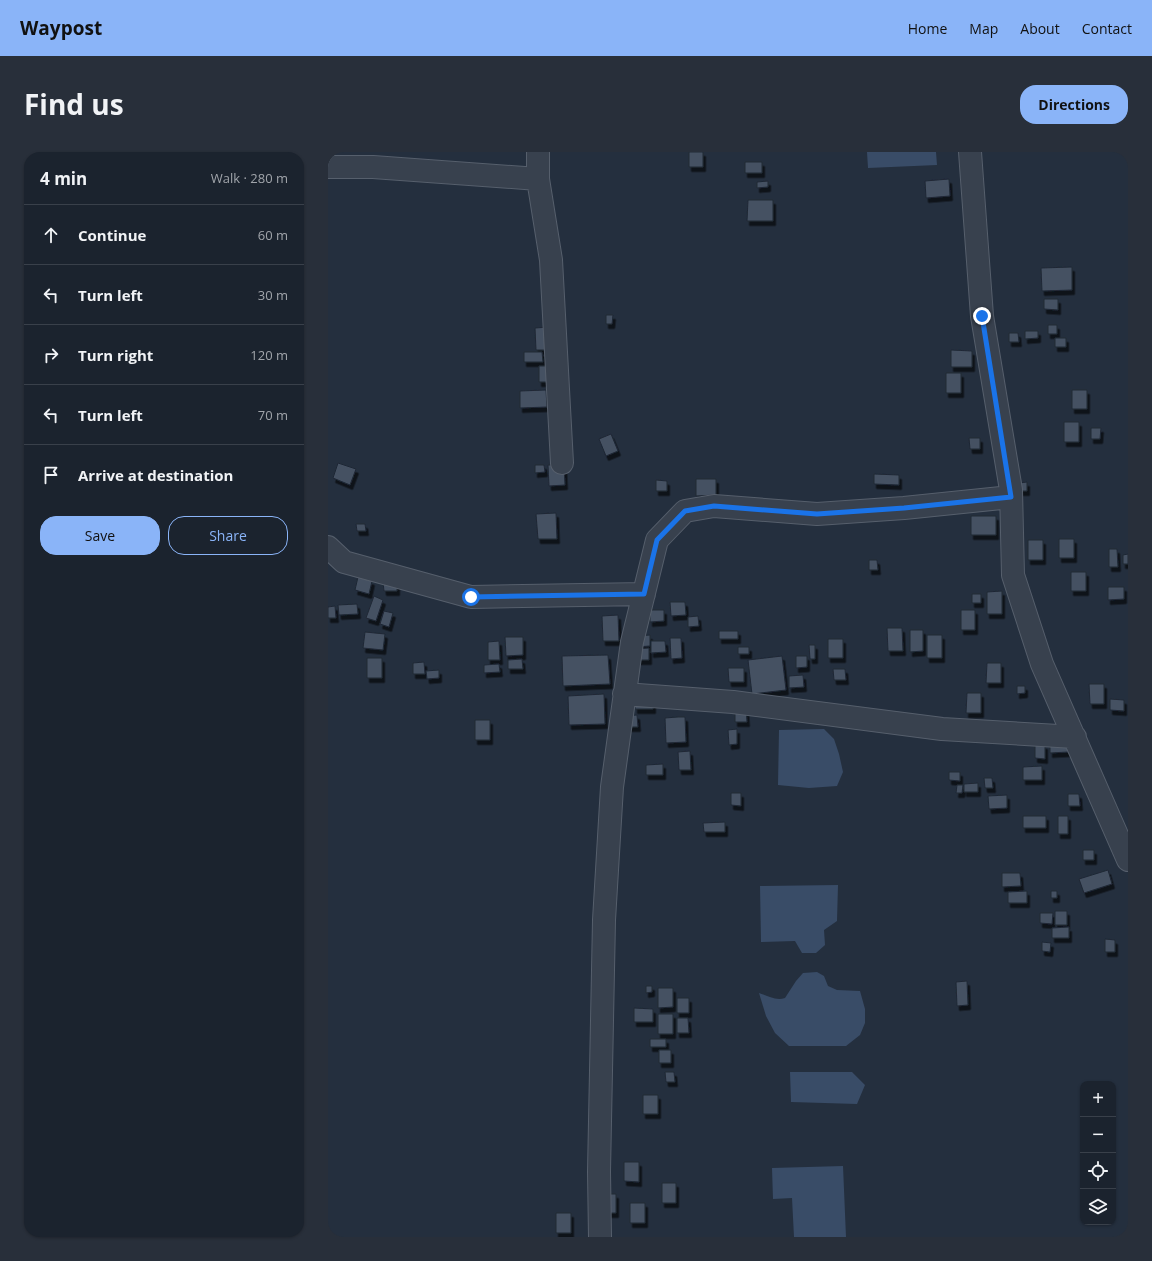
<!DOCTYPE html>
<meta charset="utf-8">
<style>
body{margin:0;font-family:"Open Sans",sans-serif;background:#282f3a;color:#f1f3f6}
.controls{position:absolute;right:12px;bottom:12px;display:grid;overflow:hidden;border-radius:8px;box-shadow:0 1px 3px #0004}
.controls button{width:36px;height:36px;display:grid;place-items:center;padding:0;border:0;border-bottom:1px solid #39404a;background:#1b232e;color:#f1f3f6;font:20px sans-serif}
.stop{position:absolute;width:12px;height:12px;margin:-9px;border:3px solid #1a73e8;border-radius:50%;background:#fff}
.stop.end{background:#1a73e8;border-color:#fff;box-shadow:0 1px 4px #0008}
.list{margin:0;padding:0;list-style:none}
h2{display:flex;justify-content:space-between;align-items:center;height:52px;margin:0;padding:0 16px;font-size:17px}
h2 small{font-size:13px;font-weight:400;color:#a0a4aa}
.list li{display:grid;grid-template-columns:26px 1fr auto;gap:12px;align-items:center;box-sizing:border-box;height:60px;padding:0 16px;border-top:1px solid #39404a}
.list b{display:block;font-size:15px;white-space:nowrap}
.list em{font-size:13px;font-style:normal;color:#a0a4aa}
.actions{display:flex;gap:8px;padding:12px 16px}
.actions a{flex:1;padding:9px 0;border:1px solid #8ab4f8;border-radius:16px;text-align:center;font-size:14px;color:#8ab4f8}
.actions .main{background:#8ab4f8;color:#111}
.icon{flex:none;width:22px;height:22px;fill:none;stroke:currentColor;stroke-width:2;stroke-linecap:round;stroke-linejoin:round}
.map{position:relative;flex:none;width:800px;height:1085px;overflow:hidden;border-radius:16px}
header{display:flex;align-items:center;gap:24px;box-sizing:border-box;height:56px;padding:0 20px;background:#8ab4f8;color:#111}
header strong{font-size:19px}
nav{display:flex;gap:22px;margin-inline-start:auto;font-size:14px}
.intro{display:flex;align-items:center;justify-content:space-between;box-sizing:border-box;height:96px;padding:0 24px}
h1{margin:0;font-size:28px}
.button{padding:10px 18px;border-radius:16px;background:#8ab4f8;color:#111;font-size:14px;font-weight:700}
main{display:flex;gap:24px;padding:0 24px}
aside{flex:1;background:#1b232e;border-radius:16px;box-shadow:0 1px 3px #0004}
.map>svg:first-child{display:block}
.water{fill:#394c67}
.building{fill:#455162;stroke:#1f2835;filter:url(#shadow)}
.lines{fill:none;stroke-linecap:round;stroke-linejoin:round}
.minor-casing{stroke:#565f6c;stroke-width:24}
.minor{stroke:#38414e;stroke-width:22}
.route{stroke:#1a73e8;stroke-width:5}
</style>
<header>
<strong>Waypost</strong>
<nav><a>Home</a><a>Map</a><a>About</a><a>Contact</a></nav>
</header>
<div class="intro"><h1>Find us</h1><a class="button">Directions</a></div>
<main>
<aside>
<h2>4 min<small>Walk · 280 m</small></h2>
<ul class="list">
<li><svg class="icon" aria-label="ahead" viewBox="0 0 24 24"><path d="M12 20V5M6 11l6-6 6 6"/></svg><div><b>Continue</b></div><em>60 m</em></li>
<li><svg class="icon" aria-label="left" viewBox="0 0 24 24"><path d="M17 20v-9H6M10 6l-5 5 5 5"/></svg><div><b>Turn left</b></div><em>30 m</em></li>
<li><svg class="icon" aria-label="right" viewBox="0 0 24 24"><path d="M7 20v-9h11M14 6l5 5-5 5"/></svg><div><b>Turn right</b></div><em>120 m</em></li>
<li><svg class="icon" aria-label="left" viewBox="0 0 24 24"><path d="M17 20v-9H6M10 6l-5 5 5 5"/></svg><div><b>Turn left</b></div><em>70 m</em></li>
<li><svg class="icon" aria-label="arrive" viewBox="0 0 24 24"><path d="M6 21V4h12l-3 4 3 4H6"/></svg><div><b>Arrive at destination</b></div></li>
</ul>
<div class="actions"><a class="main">Save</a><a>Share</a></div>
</aside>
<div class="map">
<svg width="800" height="1085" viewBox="0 0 800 1085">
<defs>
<filter id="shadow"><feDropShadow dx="2.5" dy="4.5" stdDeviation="0" flood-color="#0009"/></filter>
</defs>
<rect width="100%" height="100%" fill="#242f3e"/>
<path class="water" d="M 539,0 L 608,0 L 609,13 L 540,16 Z
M 496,577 L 506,587 L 511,602 L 515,620 L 509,634 L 481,636 L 450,633 L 451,578 Z
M 510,733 L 509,769 L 496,778 L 497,793 L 488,801 L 474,801 L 467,789 L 433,790 L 432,734 Z
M 489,820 L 496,824 L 500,834 L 509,838 L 532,839 L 537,857 L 537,871 L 532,883 L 518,894 L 461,894 L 447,881 L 438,864 L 431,841 C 440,844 448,849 457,846 L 468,829 L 475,821 Z
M 462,920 L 524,920 L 537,933 L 529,952 L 463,950 Z
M 515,1014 L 518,1085 L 466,1085 L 464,1046 L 445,1047 L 444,1016 Z"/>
<path class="building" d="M 361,0 L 375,0 L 375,15 L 361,15 Z
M 417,10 L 434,10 L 434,21 L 417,21 Z
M 621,27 L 622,44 L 598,46 L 597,29 Z
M 440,29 L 440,35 L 429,36 L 429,30 Z
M 420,48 L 445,48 L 445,69 L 419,69 Z
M 744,115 L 744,138 L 714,139 L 713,116 Z
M 716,147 L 730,147 L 730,158 L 716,157 Z
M 278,163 L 285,163 L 284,172 L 278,172 Z
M 720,173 L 729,173 L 729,182 L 720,182 Z
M 221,175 L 222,198 L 208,198 L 207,176 Z
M 697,179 L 710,179 L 710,186 L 697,187 Z
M 681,181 L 690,181 L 691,190 L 681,190 Z
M 727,186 L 738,186 L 738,195 L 727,195 Z
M 623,198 L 644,199 L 644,215 L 623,215 Z
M 196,200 L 214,200 L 215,210 L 196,210 Z
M 211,214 L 224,214 L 225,230 L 211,230 Z
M 618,221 L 633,221 L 633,241 L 618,241 Z
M 218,238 L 219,255 L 192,256 L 192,239 Z
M 744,238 L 759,238 L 759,257 L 744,257 Z
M 736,270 L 751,270 L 751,290 L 736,290 Z
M 763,276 L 773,276 L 772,287 L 763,287 Z
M 283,282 L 290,299 L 278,304 L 271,287 Z
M 641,286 L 652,286 L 652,297 L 642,297 Z
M 10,311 L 28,317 L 22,333 L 5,326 Z
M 207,313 L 216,313 L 217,320 L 207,321 Z
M 220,313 L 236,313 L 237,333 L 221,334 Z
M 546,322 L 571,323 L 571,333 L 546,332 Z
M 368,327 L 388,327 L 388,343 L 368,344 Z
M 328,328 L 339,329 L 339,339 L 328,339 Z
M 699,330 L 699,339 L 692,339 L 691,331 Z
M 228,361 L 229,387 L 210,387 L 208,362 Z
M 643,364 L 668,364 L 668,383 L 643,383 Z
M 28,372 L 37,372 L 38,379 L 29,379 Z
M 731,387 L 746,387 L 746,406 L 731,406 Z
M 700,388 L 715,388 L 715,408 L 700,408 Z
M 781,397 L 789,397 L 790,415 L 781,415 Z
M 800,402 L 800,412 L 795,412 L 795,403 Z
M 541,408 L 549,408 L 550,418 L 541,418 Z
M 743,420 L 758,420 L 758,439 L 743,439 Z
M 30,425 L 44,429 L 41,442 L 27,438 Z
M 55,430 L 69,430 L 69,439 L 56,439 Z
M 780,435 L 796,435 L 796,447 L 780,448 Z
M 674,439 L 674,462 L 659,462 L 659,440 Z
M 644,442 L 653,442 L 653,451 L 644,451 Z
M 46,444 L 55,448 L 48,469 L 38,466 Z
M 342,450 L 357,450 L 358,463 L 343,464 Z
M 29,452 L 30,462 L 11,463 L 10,453 Z
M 7,454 L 8,466 L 0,466 L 0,455 Z
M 322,458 L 336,458 L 336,469 L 322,470 Z
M 633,458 L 647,458 L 647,478 L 633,478 Z
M 56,459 L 65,461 L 61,475 L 52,472 Z
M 290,463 L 291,489 L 275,489 L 274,464 Z
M 370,464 L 371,474 L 360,475 L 360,465 Z
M 559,476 L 574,476 L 575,499 L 560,499 Z
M 582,478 L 595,478 L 595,499 L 582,500 Z
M 391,479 L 410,479 L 410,487 L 391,487 Z
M 37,480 L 57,482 L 55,498 L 35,496 Z
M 322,483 L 322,494 L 308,495 L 307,484 Z
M 599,483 L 614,483 L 614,506 L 599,506 Z
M 177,485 L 195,485 L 195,503 L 178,504 Z
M 342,486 L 353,486 L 354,506 L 343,507 Z
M 500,487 L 515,487 L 515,506 L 500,506 Z
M 171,489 L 172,508 L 160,508 L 160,490 Z
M 323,489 L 337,489 L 338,500 L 323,501 Z
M 481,493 L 487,493 L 487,507 L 482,507 Z
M 410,495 L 421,495 L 421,502 L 410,502 Z
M 321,496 L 321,508 L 307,508 L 307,497 Z
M 280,503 L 282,532 L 235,534 L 234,504 Z
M 454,504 L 458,538 L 424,542 L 420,508 Z
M 468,504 L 479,504 L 479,515 L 468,516 Z
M 39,506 L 54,506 L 54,526 L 39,526 Z
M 194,507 L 195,517 L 180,517 L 180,508 Z
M 96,510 L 97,522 L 85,522 L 85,511 Z
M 659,511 L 673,511 L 673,531 L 658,531 Z
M 171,512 L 172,520 L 156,521 L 156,513 Z
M 400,516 L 416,516 L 416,530 L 401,530 Z
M 505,517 L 517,517 L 518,528 L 506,528 Z
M 111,518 L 111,526 L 99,527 L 98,519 Z
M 475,523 L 476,535 L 461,536 L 461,524 Z
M 761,532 L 776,532 L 776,552 L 762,552 Z
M 689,534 L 697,534 L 697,541 L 689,542 Z
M 639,541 L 653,541 L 653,561 L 638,561 Z
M 276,542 L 277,572 L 241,573 L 240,544 Z
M 782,547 L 796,548 L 796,559 L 782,558 Z
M 307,551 L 325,551 L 325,557 L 307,557 Z
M 418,556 L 419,570 L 407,570 L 407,557 Z
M 309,563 L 310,575 L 296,575 L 295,564 Z
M 350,565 L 357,565 L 358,590 L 338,591 L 337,566 Z
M 147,568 L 162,568 L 162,588 L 147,588 Z
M 409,577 L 409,592 L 401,593 L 400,578 Z
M 740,587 L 740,600 L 722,601 L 722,588 Z
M 707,593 L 717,593 L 717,607 L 707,606 Z
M 362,599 L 363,618 L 351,618 L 350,600 Z
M 335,612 L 335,623 L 318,623 L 318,613 Z
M 714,614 L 714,628 L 695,628 L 695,615 Z
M 621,620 L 632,620 L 632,629 L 621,628 Z
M 656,626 L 664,626 L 665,636 L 657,636 Z
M 650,631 L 650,640 L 636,640 L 636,632 Z
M 629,633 L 635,633 L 634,641 L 628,641 Z
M 403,641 L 413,641 L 413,654 L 403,653 Z
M 740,642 L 751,642 L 752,654 L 740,654 Z
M 679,643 L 679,656 L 661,657 L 660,644 Z
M 695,664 L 718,664 L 718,676 L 695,676 Z
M 730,664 L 740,664 L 740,682 L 730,682 Z
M 397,670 L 397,680 L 376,680 L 375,671 Z
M 755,698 L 766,698 L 766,708 L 755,708 Z
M 780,718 L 784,732 L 756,741 L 751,727 Z
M 674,721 L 692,721 L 693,734 L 674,735 Z
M 699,739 L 699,751 L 680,751 L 680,740 Z
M 723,739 L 729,739 L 729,746 L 723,746 Z
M 727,759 L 739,759 L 739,773 L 727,773 Z
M 712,761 L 725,761 L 724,772 L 712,771 Z
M 741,775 L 741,786 L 724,786 L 724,776 Z
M 777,787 L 787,788 L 787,800 L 777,800 Z
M 714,790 L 723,791 L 722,800 L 714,799 Z
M 639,829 L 640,853 L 629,854 L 628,830 Z
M 318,834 L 324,834 L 324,840 L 318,841 Z
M 330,836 L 345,836 L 345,855 L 330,856 Z
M 349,846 L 361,846 L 361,861 L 349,861 Z
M 306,856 L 325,857 L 325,870 L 306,870 Z
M 330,862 L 345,862 L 345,882 L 330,882 Z
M 349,866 L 360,866 L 361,881 L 349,881 Z
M 322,887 L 338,887 L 338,895 L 322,895 Z
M 331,898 L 343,898 L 343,911 L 331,911 Z
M 337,920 L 346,920 L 347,930 L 338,930 Z
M 315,943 L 330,943 L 330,962 L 315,962 Z
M 296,1010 L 311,1010 L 311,1030 L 296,1029 Z
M 334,1031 L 348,1031 L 348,1051 L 334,1051 Z
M 274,1042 L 288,1042 L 288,1061 L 273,1061 Z
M 302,1051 L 317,1051 L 317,1071 L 302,1071 Z
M 228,1061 L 243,1061 L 243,1081 L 228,1081 Z"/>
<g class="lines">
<g class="minor-casing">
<path id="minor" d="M 210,0 L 210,27 L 223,108 L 234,311
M 642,0 L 654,164 L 683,338 L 685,423 L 714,512 L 800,708
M 0,15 L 45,15 L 210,27
M 0,395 L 16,410 L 143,445 L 316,442
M 296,542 L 405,550 L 614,577 L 747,585
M 272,1085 L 271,1020 L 276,768 L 284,635 L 304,490 L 329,388 L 357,359 L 386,354 L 489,362 L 576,356 L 683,345"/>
</g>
<use href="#minor" class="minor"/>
</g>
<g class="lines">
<path class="route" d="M 143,445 L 316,442 L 329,388 L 357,359 L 386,354 L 489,362 L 576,356 L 683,345 L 654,164"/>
</g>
</svg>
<div class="controls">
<button>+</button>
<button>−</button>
<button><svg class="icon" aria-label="locate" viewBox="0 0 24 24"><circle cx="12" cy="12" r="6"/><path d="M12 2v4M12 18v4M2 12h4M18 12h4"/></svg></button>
<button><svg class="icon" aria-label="layers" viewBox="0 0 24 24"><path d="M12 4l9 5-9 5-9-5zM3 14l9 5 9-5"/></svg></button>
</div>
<div class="stop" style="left:143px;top:445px"></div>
<div class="stop end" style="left:654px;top:164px"></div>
</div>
</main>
